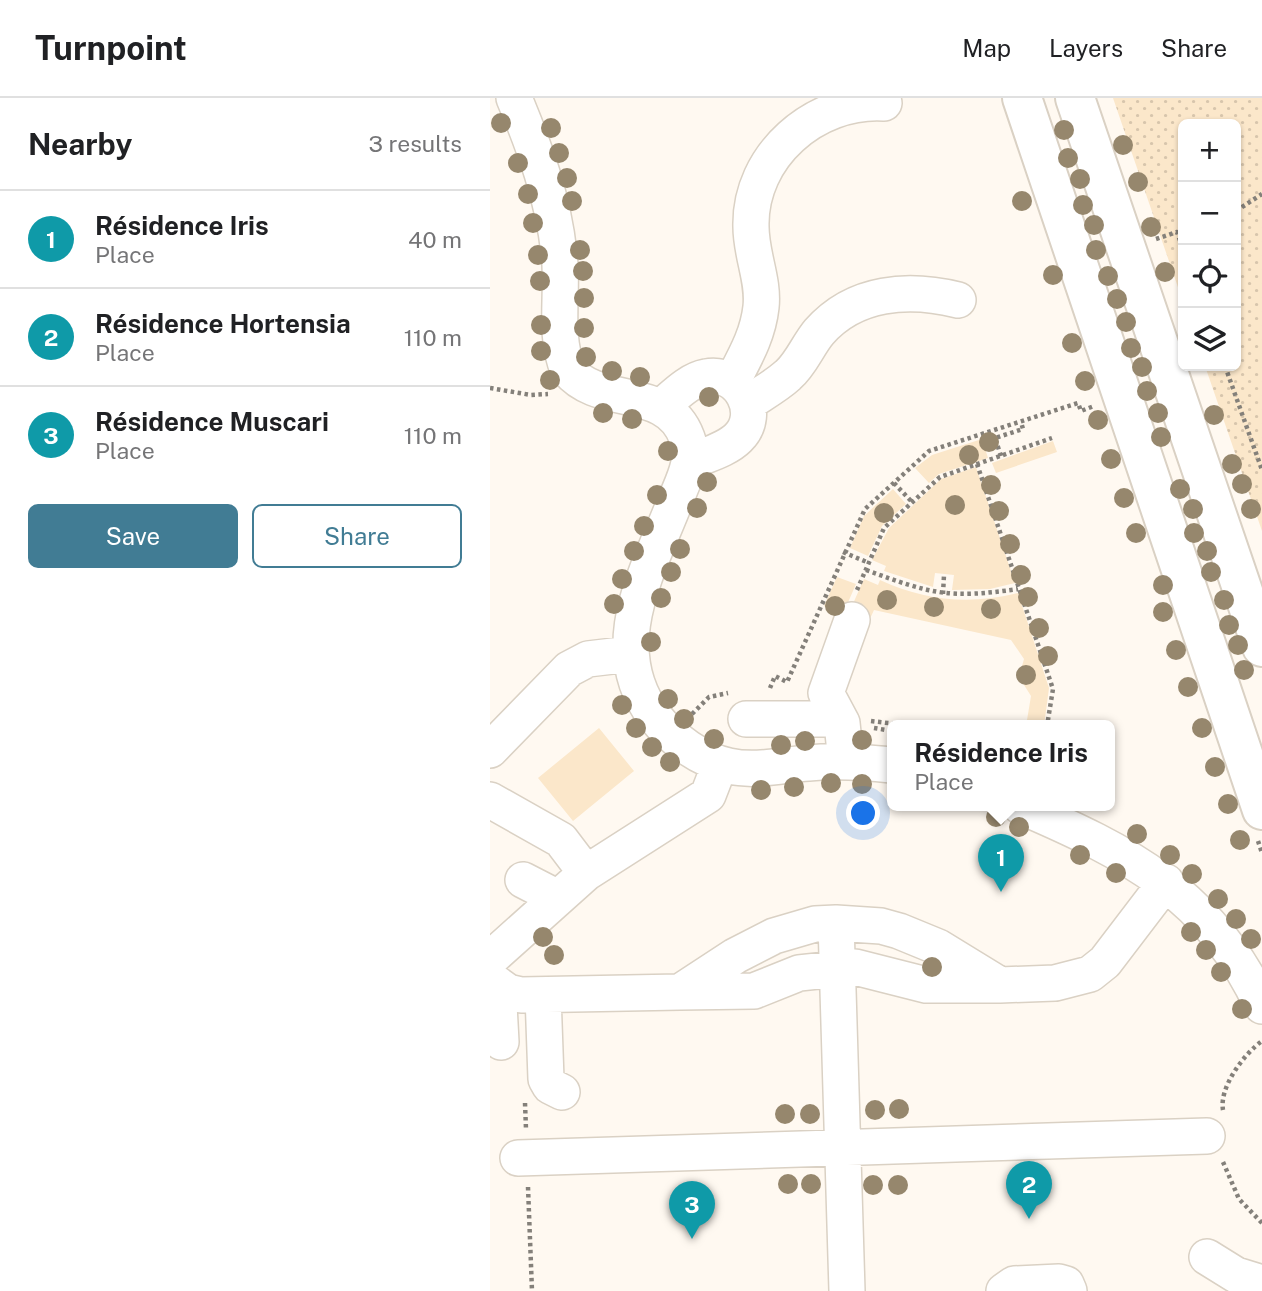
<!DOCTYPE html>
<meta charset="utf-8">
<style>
body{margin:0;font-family:"Public Sans",sans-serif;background:#f6f6f6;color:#202124}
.controls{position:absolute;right:21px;top:21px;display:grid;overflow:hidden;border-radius:10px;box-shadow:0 2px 5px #0004}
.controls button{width:63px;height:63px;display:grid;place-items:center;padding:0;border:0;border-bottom:2px solid #e0e0e0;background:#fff;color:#202124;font:35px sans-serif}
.you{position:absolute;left:374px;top:716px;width:24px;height:24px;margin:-18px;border:5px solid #fff;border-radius:50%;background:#1a73e8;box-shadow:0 0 0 10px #1a73e833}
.badge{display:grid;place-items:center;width:46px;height:46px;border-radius:50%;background:#417c94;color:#fff;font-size:23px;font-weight:700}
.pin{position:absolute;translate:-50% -58px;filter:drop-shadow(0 2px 4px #0008)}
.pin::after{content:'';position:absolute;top:37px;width:24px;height:21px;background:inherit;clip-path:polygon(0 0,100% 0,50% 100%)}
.popup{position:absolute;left:397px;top:622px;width:228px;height:91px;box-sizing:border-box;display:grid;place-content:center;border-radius:10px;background:#fff;filter:drop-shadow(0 2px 5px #0005);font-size:23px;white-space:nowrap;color:#757577}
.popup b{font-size:26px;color:#202124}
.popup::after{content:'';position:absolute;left:50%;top:100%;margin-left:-14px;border:14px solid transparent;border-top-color:#fff}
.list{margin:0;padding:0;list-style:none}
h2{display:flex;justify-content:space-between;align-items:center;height:91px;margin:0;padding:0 28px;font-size:30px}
h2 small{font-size:23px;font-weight:400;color:#757577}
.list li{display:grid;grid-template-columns:46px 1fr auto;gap:21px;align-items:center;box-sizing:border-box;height:98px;padding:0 28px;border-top:2px solid #e0e0e0}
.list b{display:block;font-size:26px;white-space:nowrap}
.list p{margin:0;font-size:23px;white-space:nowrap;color:#757577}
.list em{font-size:23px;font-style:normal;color:#757577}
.actions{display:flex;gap:14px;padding:21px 28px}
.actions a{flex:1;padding:16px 0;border:2px solid #417c94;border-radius:10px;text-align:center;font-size:24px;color:#417c94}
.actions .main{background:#417c94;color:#fff}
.icon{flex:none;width:38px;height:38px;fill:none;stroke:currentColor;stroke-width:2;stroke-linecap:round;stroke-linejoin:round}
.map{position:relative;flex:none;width:772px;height:1193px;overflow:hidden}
header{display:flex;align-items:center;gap:42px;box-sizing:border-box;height:98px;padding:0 35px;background:#fff;border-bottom:2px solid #e0e0e0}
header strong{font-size:33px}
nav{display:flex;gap:38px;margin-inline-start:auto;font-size:24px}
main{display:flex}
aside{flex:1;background:#fff}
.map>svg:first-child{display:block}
.green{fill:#fbe7ca}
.garden{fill:url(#garden-dots)}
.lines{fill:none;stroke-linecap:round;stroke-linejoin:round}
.minor-casing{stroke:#dad1c4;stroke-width:38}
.major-casing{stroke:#dad1c4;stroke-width:42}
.path{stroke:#84807a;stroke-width:4.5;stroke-dasharray:3.5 3.5;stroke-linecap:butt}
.minor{stroke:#fff;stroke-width:35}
.major{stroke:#fff;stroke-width:38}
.tree{fill:#96876d}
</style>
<header>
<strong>Turnpoint</strong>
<nav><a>Map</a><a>Layers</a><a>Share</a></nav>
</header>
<main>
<aside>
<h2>Nearby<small>3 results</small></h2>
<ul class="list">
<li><span class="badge" style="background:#0f9aa8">1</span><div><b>Résidence Iris</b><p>Place</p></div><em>40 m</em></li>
<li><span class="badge" style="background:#0f9aa8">2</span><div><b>Résidence Hortensia</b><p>Place</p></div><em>110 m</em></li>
<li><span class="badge" style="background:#0f9aa8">3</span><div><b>Résidence Muscari</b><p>Place</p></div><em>110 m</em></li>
</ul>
<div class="actions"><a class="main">Save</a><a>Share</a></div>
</aside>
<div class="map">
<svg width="772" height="1193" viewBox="0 0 772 1193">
<defs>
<pattern id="garden-dots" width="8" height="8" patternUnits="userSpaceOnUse" patternTransform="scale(1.75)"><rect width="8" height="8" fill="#fbe7ca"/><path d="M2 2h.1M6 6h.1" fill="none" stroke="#d7c5ac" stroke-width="1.8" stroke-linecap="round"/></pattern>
</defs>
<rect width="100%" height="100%" fill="#fff9f1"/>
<path class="green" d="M 492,341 L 498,360 L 449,376 L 439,385 L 425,370 L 442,357 Z
M 563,343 L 567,354 L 506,375 L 502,365 Z
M 486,369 L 525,485 L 500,491 L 462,492 L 464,477 L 445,475 L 443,489 L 394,473 L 396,468 L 382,462 L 399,430 L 451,381 Z
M 403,391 L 416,406 L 392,428 L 378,458 L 360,450 L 374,418 Z
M 347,479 L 366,486 L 353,516 L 334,508 Z
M 374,481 L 388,487 L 390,482 C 436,503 479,507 528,495 L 559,590 L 554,628 L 536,628 L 541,598 L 529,579 L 534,561 L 521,542 L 384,512 L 371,540 L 357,519 Z
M 109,630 L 144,673 L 83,723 L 48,680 Z"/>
<path class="garden" d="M 623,0 L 772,0 L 772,433 L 715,268 L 746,268 L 746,26 L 693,26 L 693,204 Z"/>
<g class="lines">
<g class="minor-casing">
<path id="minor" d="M 24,0 C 45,50 63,100 69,155 C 74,193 63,236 78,272 C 110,311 177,285 197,340 C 205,361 194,381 186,401 C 159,471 112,549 165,619 C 183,642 211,662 239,668 C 265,674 292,667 318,665 C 346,662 374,664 402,667
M 242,284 C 255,259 268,237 271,209 C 274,182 261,157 261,129 C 259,58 325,1 394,5
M 258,305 C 271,296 286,288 298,277 C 311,266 318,247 329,234 C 365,193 419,190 468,202
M 171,309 C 184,298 199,282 216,279 C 250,272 273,316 248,340 C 236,352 215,357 200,364
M 256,621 L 341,621 L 352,625
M 0,652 L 79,571 L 98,561 L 140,556
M 356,664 L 352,625 L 336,595 L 362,522
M 0,702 L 71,742 L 96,775
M 530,708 C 637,754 721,796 772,908
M 33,782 L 68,800
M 346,825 L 357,1193
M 0,861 L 96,775 L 218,697 L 230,666
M 0,881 L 18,894 L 31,897 L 190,894 L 245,858 L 284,838 L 325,826 L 346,825 L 391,828 L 409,833 L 448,849 L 510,887 L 565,885 L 600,876 L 615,864 L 676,784
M 8,888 L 11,944
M 190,894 L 264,893 L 309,875 L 365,869 L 436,887 L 510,887
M 53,897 L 56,981 L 60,988 L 72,994
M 28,1060 L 717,1038
M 717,1159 L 746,1177 L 772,1185
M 514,1193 L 524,1186 L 569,1184 L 576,1186 L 579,1193"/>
</g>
<g class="major-casing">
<path id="major" d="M 532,0 L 772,712
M 585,0 L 772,549"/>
</g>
<path class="path" d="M 746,113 L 772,96
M 666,141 L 687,134 L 693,151
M 735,268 L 772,372
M 0,290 L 41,297 L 58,296
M 511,358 L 505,340 L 533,331 L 531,324
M 487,366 L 563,591 L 557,628
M 404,385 L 422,404
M 353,454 L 379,465
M 376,472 C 442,496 458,501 528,491
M 367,492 L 394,430 L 450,379 L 562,340
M 453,496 L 454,477
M 280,590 L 285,578 L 297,584 L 375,411 L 439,353 L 588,305 L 591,313 L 604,308
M 202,616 L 219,599 L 238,595
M 381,623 L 423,628
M 384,630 L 402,633
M 768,743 L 772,755
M 35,1005 L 36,1031
M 733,1012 C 729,989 754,956 772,943
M 733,1064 L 749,1101 L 772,1125
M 38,1089 L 42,1193"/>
<use href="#minor" class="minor"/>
<use href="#major" class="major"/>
</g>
<g class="tree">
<circle cx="11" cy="25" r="10"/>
<circle cx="61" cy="30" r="10"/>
<circle cx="574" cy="32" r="10"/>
<circle cx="633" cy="47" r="10"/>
<circle cx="69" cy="55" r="10"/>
<circle cx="578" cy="60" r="10"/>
<circle cx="28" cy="65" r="10"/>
<circle cx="77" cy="80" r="10"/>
<circle cx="590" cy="81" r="10"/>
<circle cx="648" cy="84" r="10"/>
<circle cx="38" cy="96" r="10"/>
<circle cx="82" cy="103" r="10"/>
<circle cx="532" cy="103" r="10"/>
<circle cx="593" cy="107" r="10"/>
<circle cx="43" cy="125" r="10"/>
<circle cx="604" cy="127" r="10"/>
<circle cx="661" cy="129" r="10"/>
<circle cx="90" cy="152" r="10"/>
<circle cx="606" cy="152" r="10"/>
<circle cx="48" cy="157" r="10"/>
<circle cx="93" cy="173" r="10"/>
<circle cx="675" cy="174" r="10"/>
<circle cx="563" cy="177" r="10"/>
<circle cx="618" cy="178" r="10"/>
<circle cx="50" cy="183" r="10"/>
<circle cx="94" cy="200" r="10"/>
<circle cx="627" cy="201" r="10"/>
<circle cx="636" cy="224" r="10"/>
<circle cx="51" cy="227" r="10"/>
<circle cx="94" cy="230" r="10"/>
<circle cx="582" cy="245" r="10"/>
<circle cx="641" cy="250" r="10"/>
<circle cx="51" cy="253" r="10"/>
<circle cx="96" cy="259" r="10"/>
<circle cx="652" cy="269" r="10"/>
<circle cx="122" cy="273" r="10"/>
<circle cx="150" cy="279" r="10"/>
<circle cx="60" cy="282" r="10"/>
<circle cx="595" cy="283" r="10"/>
<circle cx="657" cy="293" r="10"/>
<circle cx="219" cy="299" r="10"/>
<circle cx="113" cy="315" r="10"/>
<circle cx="668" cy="315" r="10"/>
<circle cx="724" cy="317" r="10"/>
<circle cx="142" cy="321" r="10"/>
<circle cx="608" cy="322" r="10"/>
<circle cx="671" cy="339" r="10"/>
<circle cx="499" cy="344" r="10"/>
<circle cx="178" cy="353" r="10"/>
<circle cx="479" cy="357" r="10"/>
<circle cx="621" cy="361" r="10"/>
<circle cx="742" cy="366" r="10"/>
<circle cx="217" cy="384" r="10"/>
<circle cx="752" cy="386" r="10"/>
<circle cx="501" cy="387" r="10"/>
<circle cx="690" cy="391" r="10"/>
<circle cx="167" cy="397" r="10"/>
<circle cx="634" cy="400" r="10"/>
<circle cx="465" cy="407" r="10"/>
<circle cx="207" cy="410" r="10"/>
<circle cx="703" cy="411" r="10"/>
<circle cx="761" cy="411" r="10"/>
<circle cx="509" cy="413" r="10"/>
<circle cx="394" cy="415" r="10"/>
<circle cx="154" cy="428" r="10"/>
<circle cx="646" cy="435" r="10"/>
<circle cx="704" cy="435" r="10"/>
<circle cx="520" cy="446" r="10"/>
<circle cx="190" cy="451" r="10"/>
<circle cx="144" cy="453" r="10"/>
<circle cx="717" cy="453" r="10"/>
<circle cx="181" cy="474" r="10"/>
<circle cx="721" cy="474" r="10"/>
<circle cx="531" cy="477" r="10"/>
<circle cx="132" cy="481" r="10"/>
<circle cx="673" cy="487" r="10"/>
<circle cx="538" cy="499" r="10"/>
<circle cx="171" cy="500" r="10"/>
<circle cx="397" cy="502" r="10"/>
<circle cx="734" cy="502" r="10"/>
<circle cx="124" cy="506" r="10"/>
<circle cx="345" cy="508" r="10"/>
<circle cx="444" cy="509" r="10"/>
<circle cx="501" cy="511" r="10"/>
<circle cx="673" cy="514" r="10"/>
<circle cx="739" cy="527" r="10"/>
<circle cx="549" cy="530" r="10"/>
<circle cx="161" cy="544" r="10"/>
<circle cx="748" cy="547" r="10"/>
<circle cx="686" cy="552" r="10"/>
<circle cx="558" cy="558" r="10"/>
<circle cx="754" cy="572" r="10"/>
<circle cx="536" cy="577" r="10"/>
<circle cx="698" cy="589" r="10"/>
<circle cx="178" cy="601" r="10"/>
<circle cx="132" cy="607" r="10"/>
<circle cx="194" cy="621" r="10"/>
<circle cx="146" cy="630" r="10"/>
<circle cx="712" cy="630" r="10"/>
<circle cx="224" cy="641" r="10"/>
<circle cx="372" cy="642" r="10"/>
<circle cx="315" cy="643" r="10"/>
<circle cx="291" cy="647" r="10"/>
<circle cx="162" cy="649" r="10"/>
<circle cx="180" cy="664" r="10"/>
<circle cx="725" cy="669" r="10"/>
<circle cx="341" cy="685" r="10"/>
<circle cx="372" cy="686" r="10"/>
<circle cx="304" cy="689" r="10"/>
<circle cx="271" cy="692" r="10"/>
<circle cx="738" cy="706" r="10"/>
<circle cx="506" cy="719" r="10"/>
<circle cx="529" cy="729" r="10"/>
<circle cx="647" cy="736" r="10"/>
<circle cx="750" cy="742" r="10"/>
<circle cx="590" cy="757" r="10"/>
<circle cx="680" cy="757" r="10"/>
<circle cx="626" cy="775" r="10"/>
<circle cx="702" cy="776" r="10"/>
<circle cx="728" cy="801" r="10"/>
<circle cx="746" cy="821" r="10"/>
<circle cx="701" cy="834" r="10"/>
<circle cx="53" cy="839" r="10"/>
<circle cx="761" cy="841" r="10"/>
<circle cx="716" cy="852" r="10"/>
<circle cx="64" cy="857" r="10"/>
<circle cx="442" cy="869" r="10"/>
<circle cx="731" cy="874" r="10"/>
<circle cx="752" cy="911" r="10"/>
<circle cx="409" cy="1011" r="10"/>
<circle cx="385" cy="1012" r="10"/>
<circle cx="295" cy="1016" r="10"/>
<circle cx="320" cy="1016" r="10"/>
<circle cx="298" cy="1086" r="10"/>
<circle cx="321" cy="1086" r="10"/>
<circle cx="383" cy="1087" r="10"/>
<circle cx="408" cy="1087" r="10"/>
</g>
</svg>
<div class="controls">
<button>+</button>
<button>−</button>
<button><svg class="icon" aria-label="locate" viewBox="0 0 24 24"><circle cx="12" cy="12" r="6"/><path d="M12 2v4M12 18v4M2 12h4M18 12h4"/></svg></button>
<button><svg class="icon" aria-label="layers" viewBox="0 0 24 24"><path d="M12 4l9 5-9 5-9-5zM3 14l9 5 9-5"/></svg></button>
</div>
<div class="you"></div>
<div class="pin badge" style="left:511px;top:794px;background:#0f9aa8">1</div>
<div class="popup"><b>Résidence Iris</b>Place</div>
<div class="pin badge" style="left:539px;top:1121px;background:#0f9aa8">2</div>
<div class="pin badge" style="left:202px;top:1141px;background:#0f9aa8">3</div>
</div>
</main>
